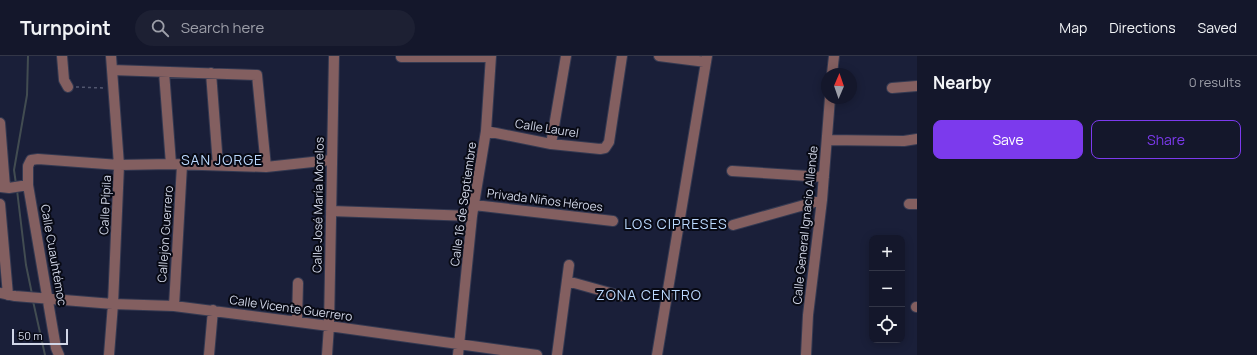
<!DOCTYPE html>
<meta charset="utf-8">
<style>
body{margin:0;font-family:Manrope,sans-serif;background:#1d2033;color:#f1f3f6}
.controls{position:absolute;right:12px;bottom:12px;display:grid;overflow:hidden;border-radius:8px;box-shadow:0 2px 10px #0003}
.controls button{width:36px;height:36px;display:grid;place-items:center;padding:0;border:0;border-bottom:1px solid #333647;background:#14172b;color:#f1f3f6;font:20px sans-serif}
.compass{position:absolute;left:821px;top:12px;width:36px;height:36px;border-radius:50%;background:#14172b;box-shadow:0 2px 10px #0003;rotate:2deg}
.scale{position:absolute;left:12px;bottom:10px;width:56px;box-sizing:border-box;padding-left:4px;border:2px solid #d1d6e7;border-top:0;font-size:11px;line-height:14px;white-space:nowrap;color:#d1d6e7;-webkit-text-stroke:3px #080a15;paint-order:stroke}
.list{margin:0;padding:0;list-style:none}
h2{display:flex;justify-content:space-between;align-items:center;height:52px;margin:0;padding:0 16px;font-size:17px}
h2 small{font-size:13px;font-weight:400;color:#9d9fa9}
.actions{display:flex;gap:8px;padding:12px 16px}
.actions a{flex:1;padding:9px 0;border:1px solid #7c3aed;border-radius:8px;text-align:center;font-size:14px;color:#7c3aed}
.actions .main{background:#7c3aed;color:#fff}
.icon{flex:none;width:22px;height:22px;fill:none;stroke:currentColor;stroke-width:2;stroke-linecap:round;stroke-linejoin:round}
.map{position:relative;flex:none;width:917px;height:299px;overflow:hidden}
header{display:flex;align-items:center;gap:24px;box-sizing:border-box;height:56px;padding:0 20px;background:#14172b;border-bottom:1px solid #333647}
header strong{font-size:19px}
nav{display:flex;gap:22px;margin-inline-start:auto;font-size:14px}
.search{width:280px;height:36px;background:#1d2033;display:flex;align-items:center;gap:10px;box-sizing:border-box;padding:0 14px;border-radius:22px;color:#9d9fa9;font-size:15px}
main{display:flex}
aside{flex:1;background:#14172b}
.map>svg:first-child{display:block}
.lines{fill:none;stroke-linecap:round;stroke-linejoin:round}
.stream{stroke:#424c51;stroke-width:2}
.minor-casing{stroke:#343951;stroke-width:12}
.path{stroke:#52576f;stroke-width:1.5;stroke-dasharray:3 3;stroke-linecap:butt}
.minor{stroke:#835f60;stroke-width:10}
.labels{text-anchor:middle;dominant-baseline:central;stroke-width:4;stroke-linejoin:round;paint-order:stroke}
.street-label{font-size:12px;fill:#d1d6e7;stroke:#080a15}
.quarter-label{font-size:14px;letter-spacing:1px;fill:#bbd9fe;stroke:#080a15}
</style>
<header>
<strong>Turnpoint</strong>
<div class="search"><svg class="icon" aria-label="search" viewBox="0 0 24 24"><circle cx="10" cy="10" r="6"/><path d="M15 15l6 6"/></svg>Search here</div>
<nav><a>Map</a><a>Directions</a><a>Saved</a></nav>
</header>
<main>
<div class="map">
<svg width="917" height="299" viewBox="0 0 917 299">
<rect width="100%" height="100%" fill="#1a1f39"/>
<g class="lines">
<path class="stream" d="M 16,128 L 14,114 L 27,39 L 28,0
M 17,134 L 26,209 L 32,238
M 33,245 L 45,299"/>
<g class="minor-casing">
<path id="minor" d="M 62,0 L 64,24 L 68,31
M 659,0 L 706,6
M 401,1 L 491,1
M 112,14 L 257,19 L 266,111
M 164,16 L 171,108
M 211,17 L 218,109
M 832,18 L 834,0
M 892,32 L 917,30
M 0,67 L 5,131
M 486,75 L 551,88 L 600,93 L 605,92 L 609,86 L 622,0
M 827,84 L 904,85 L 917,83
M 551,88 L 566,0
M 732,115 L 824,121
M 0,131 L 9,132 L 28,129
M 0,148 L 8,239
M 909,148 L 917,148
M 474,149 L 613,165
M 331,155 L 472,160
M 733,169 L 822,144
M 567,225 L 621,240
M 0,237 L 15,240 L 113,248 L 174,250 L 329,270 L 537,299
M 174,250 L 182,109
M 916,251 L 917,251
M 297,265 L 298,227
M 59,299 L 56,292 L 28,129 L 28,110 L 31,104 L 38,103 L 119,109 L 171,108 L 266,111 L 331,104
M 109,299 L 113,248 L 119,109 L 111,0
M 209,299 L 213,254
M 327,299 L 329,270 L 334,0
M 458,299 L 472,160 L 486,75 L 491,0
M 557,299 L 569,209
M 657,299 L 707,0
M 806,299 L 808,259 L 822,144 L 830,42"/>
</g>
<path class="path" d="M 76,31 L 104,32"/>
<use href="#minor" class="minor"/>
</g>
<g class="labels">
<g class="street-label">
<text transform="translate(547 72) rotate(9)">Calle Laurel</text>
<text transform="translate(545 144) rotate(7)">Privada Niños Héroes</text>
<text transform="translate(463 148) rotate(-82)">Calle 16 de Septiembre</text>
<text transform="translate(105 149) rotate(-87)">Calle Pípila</text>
<text transform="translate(318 149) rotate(-89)">Calle José María Morelos</text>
<text transform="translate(805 169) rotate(-84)">Calle General Ignacio Allende</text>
<text transform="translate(165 178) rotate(-86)">Callejón Guerrero</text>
<text transform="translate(54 199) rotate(80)">Calle Cuauhtémoc</text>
<text transform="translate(291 252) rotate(8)">Calle Vicente Guerrero</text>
</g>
<g class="quarter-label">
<text x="222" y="103">SAN JORGE</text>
<text x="676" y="167">LOS CIPRESES</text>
<text x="649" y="238">ZONA CENTRO</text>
</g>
</g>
</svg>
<div class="controls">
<button>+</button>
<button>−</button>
<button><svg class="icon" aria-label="locate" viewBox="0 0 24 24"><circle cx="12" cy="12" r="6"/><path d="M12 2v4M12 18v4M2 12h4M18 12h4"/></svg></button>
</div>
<svg class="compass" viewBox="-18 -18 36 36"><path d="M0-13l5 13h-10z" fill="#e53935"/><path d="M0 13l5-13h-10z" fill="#9d9fa9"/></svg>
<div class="scale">50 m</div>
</div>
<aside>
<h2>Nearby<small>0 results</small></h2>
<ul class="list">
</ul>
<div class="actions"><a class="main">Save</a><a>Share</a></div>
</aside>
</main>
